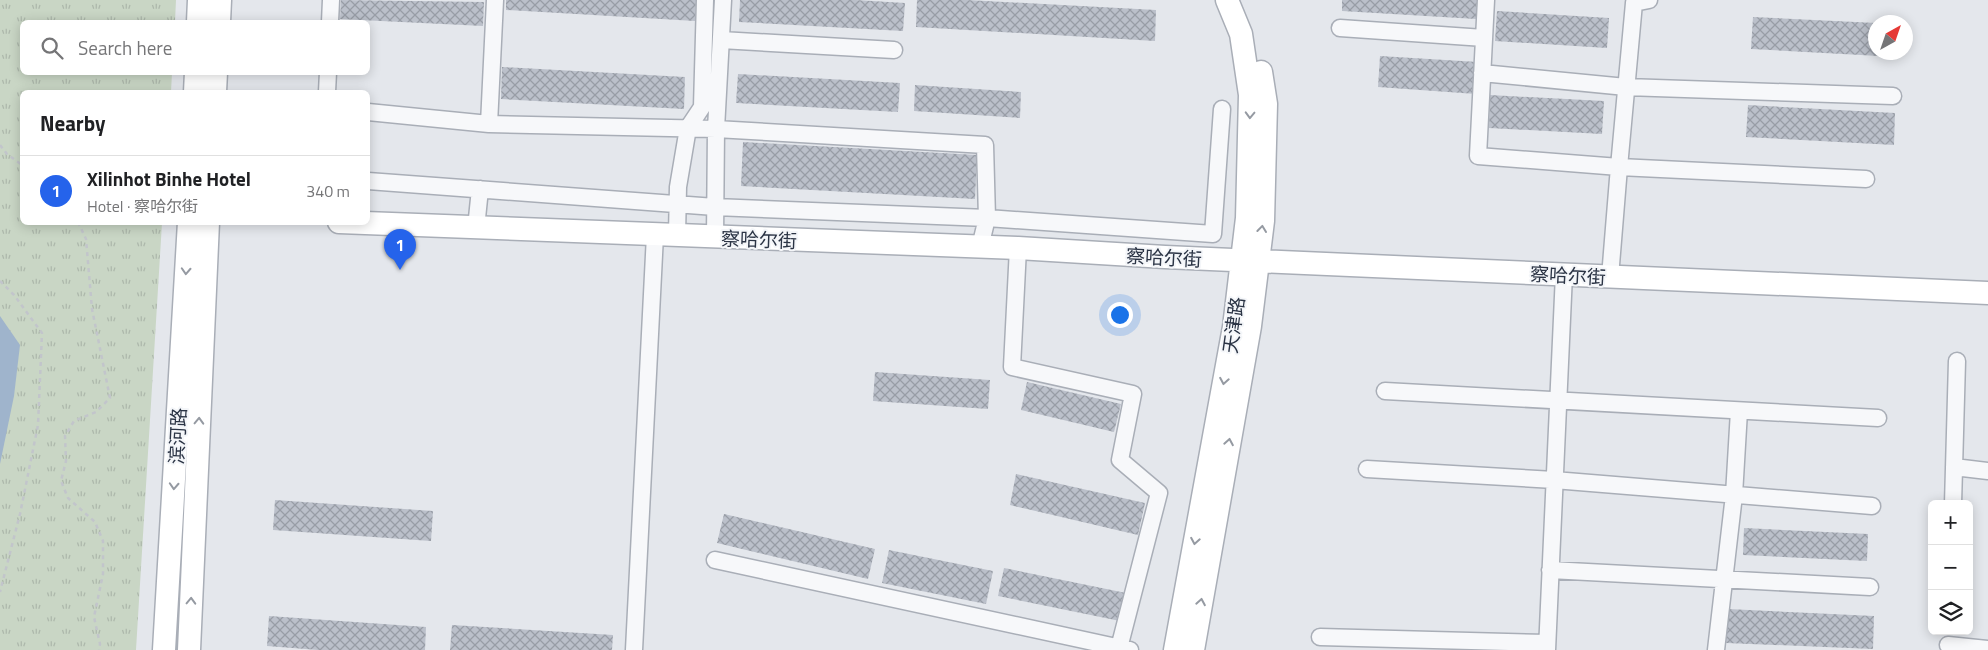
<!DOCTYPE html>
<meta charset="utf-8">
<style>
body{margin:0;font-family:"Titillium Web","Noto Sans SC",sans-serif;background:#f6f6f6;color:#202124}
.controls{position:absolute;right:15px;bottom:15px;display:grid;overflow:hidden;border-radius:8px;box-shadow:0 2px 12px #0003}
.controls button{width:45px;height:45px;display:grid;place-items:center;padding:0;border:0;border-bottom:1px solid #e0e0e0;background:#fff;color:#202124;font:25px sans-serif}
.compass{position:absolute;left:1868px;top:15px;width:45px;height:45px;border-radius:50%;background:#fff;box-shadow:0 2px 12px #0003;rotate:40deg}
.you{position:absolute;left:1119px;top:314px;width:18px;height:18px;margin:-12px;border:4px solid #fff;border-radius:50%;background:#1a73e8;box-shadow:0 0 0 8px #1a73e833}
.badge{display:grid;place-items:center;width:32px;height:32px;border-radius:50%;background:#2563eb;color:#fff;font-size:16px;font-weight:700}
.pin{position:absolute;translate:-50% -41px;filter:drop-shadow(0 1px 2px #0008)}
.pin::after{content:'';position:absolute;top:26px;width:18px;height:15px;background:inherit;clip-path:polygon(0 0,100% 0,50% 100%)}
.list{margin:0;padding:0;list-style:none}
h2{display:flex;justify-content:space-between;align-items:center;height:65px;margin:0;padding:0 20px;font-size:21px}
h2 small{font-size:16px;font-weight:400;color:#757577}
.list li{display:grid;grid-template-columns:32px 1fr auto;gap:15px;align-items:center;box-sizing:border-box;height:70px;padding:0 20px;border-top:1px solid #e0e0e0}
.list b{display:block;font-size:19px;white-space:nowrap}
.list p{margin:0;font-size:16px;white-space:nowrap;color:#757577}
.list em{font-size:16px;font-style:normal;color:#757577}
.icon{flex:none;width:28px;height:28px;fill:none;stroke:currentColor;stroke-width:2;stroke-linecap:round;stroke-linejoin:round}
.map{position:relative;flex:none;width:1988px;height:650px;overflow:hidden}
.search{position:absolute;background:#fff;box-shadow:0 2px 12px #0003;left:20px;top:20px;width:350px;height:55px;display:flex;align-items:center;gap:12px;box-sizing:border-box;padding:0 18px;border-radius:8px;color:#757577;font-size:19px}
.panel{position:absolute;background:#fff;box-shadow:0 2px 12px #0003;left:20px;top:90px;width:350px;height:135px;border-radius:8px}
.map>svg:first-child{display:block}
.park{fill:url(#park-tufts)}
.water{fill:#9fb4cc}
.building{fill:url(#building-cross-hatch)}
.lines{fill:none;stroke-linecap:round;stroke-linejoin:round}
.street-casing{stroke:#a9aeb7;stroke-width:19}
.secondary-casing{stroke:#a9aeb7;stroke-width:25}
.path{stroke:#c2c5cb;stroke-width:2.5;stroke-dasharray:4 4;stroke-linecap:butt}
.street{stroke:#f7f8fa;stroke-width:16}
.secondary{stroke:#fff;stroke-width:22}
.oneway{stroke:#959aa2}
.labels{text-anchor:middle;dominant-baseline:central;stroke-width:4;stroke-linejoin:round;paint-order:stroke}
.street-label{font-size:19px;fill:#2b3445;stroke:#f4f6f9}
</style>
<div class="map">
<svg width="1988" height="650" viewBox="0 0 1988 650">
<defs>
<pattern id="park-tufts" width="24" height="20" patternUnits="userSpaceOnUse" patternTransform="scale(1.25)"><rect width="24" height="20" fill="#c9d6c5"/><path d="M3 7l-1-3M5 7V3M7 7l1-3M15 17l-1-3M17 17v-4M19 17l1-3" fill="none" stroke="#adb8ab"/></pattern>
<pattern id="building-cross-hatch" width="8" height="8" patternUnits="userSpaceOnUse" patternTransform="scale(1.25)"><rect width="8" height="8" fill="#bbc0ca"/><path d="M0 0l8 8M0 8l8-8" fill="none" stroke="#989da6"/></pattern>
</defs>
<rect width="100%" height="100%" fill="#e4e7ec"/>
<path class="park" d="M 0,0 L 176,0 L 175,22 L 22,22 L 22,72 L 172,73 L 171,92 L 22,92 L 22,222 L 162,223 L 136,650 L 0,650 Z"/>
<path class="water" d="M 0,316 L 20,345 L 14,396 L 0,464 Z"/>
<path class="building" d="M 341,0 L 484,2 L 483,26 L 340,19 Z
M 506,0 L 696,0 L 695,21 L 506,10 Z
M 740,0 L 856,0 L 905,3 L 903,31 L 739,22 Z
M 917,0 L 967,0 L 1156,10 L 1155,41 L 916,27 Z
M 1342,0 L 1477,0 L 1476,19 L 1342,11 Z
M 1497,11 L 1609,18 L 1607,48 L 1495,41 Z
M 1753,17 L 1876,23 L 1876,52 L 1897,52 L 1897,57 L 1751,49 Z
M 1380,56 L 1478,62 L 1476,94 L 1378,87 Z
M 502,67 L 685,77 L 684,109 L 501,99 Z
M 738,74 L 900,83 L 898,112 L 736,103 Z
M 915,85 L 1021,92 L 1020,118 L 914,111 Z
M 1490,95 L 1604,101 L 1602,134 L 1489,128 Z
M 1748,105 L 1895,113 L 1894,145 L 1746,137 Z
M 743,142 L 977,155 L 975,199 L 741,186 Z
M 875,372 L 990,380 L 988,409 L 873,401 Z
M 1027,382 L 1121,404 L 1114,432 L 1021,410 Z
M 1016,474 L 1145,503 L 1138,535 L 1010,505 Z
M 275,500 L 433,511 L 431,541 L 273,530 Z
M 724,514 L 875,549 L 868,579 L 717,543 Z
M 1744,528 L 1868,534 L 1867,561 L 1743,555 Z
M 889,550 L 993,571 L 986,604 L 882,583 Z
M 1004,568 L 1126,593 L 1120,621 L 998,596 Z
M 1728,609 L 1874,616 L 1873,649 L 1726,643 Z
M 269,616 L 426,627 L 425,650 L 318,650 L 267,646 Z
M 452,625 L 613,635 L 612,650 L 450,650 Z"/>
<g class="lines">
<g class="street-casing">
<path id="street" d="M 1486,0 L 1478,156 L 1619,167 L 1634,3 L 1649,0
M 330,22 L 331,0
M 1340,28 L 1484,38
M 721,40 L 894,50
M 1482,73 L 1626,87 L 1893,96
M 327,92 L 328,72
M 368,112 L 489,124 L 716,129 L 985,145 L 987,218 L 980,247
M 489,124 L 495,0
M 368,181 L 715,207 L 987,218 L 1213,234 L 1222,109
M 476,228 L 480,189
M 677,235 L 678,187 L 688,128 L 702,107 L 705,0
M 715,237 L 716,129 L 723,0
M 1018,248 L 1012,367 L 1133,394 L 1120,460 L 1159,493 L 1119,648
M 1610,277 L 1619,167 L 1866,179
M 1385,391 L 1878,418
M 1954,467 L 1988,471
M 1367,469 L 1554,480 L 1872,506
M 1953,504 L 1957,361
M 715,560 L 1130,650
M 1550,570 L 1870,587
M 1320,637 L 1547,643
M 1948,645 L 1988,649
M 634,650 L 655,235
M 1547,650 L 1564,274
M 1716,650 L 1734,495 L 1739,411"/>
</g>
<g class="secondary-casing">
<path id="secondary" d="M 198,22 L 199,0
M 219,22 L 220,0
M 195,92 L 196,72
M 215,92 L 216,72
M 339,222 L 1018,248 L 1165,257 L 1988,293
M 164,650 L 189,222
M 189,650 L 208,222
M 1175,650 L 1234,327 L 1247,218 L 1250,95 L 1241,34 L 1227,0
M 1193,650 L 1250,326 L 1263,221 L 1266,104 L 1261,72"/>
</g>
<path class="path" d="M 0,145 L 7,154 L 22,165
M 78,222 L 86,239 L 92,309 L 110,398 L 96,412 L 74,421 L 65,436 L 66,461 L 61,481 L 68,498 L 95,522 L 103,541 L 103,574 L 94,617 L 100,644 L 99,650
M 0,281 L 14,295 L 42,333 L 38,425 L 20,514 L 0,592"/>
<use href="#street" class="street"/>
<use href="#secondary" class="secondary"/>
</g>
<defs><path id="oneway-chevron" d="M-2-3.5L2.5 0L-2 3.5" fill="none" stroke-width="1.6" stroke-linecap="round" stroke-linejoin="round" transform="scale(1.25)"/></defs>
<g class="oneway">
<use href="#oneway-chevron" transform="translate(1250 115) rotate(92)"/>
<use href="#oneway-chevron" transform="translate(1262 229) rotate(-83)"/>
<use href="#oneway-chevron" transform="translate(186 271) rotate(93)"/>
<use href="#oneway-chevron" transform="translate(1224 381) rotate(100)"/>
<use href="#oneway-chevron" transform="translate(199 421) rotate(-88)"/>
<use href="#oneway-chevron" transform="translate(1229 442) rotate(-80)"/>
<use href="#oneway-chevron" transform="translate(174 486) rotate(93)"/>
<use href="#oneway-chevron" transform="translate(1195 541) rotate(100)"/>
<use href="#oneway-chevron" transform="translate(191 601) rotate(-88)"/>
<use href="#oneway-chevron" transform="translate(1201 602) rotate(-80)"/>
</g>
<g class="labels">
<g class="street-label">
<text transform="translate(759 239) rotate(2)">察哈尔街</text>
<text transform="translate(1164 257) rotate(3)">察哈尔街</text>
<text transform="translate(1568 275) rotate(3)">察哈尔街</text>
<text transform="translate(1233 325) rotate(-82)">天津路</text>
<text transform="translate(177 436) rotate(-87)">滨河路</text>
</g>
</g>
</svg>
<div class="controls">
<button>+</button>
<button>−</button>
<button><svg class="icon" aria-label="layers" viewBox="0 0 24 24"><path d="M12 4l9 5-9 5-9-5zM3 14l9 5 9-5"/></svg></button>
</div>
<svg class="compass" viewBox="-18 -18 36 36"><path d="M0-13l5 13h-10z" fill="#e53935"/><path d="M0 13l5-13h-10z" fill="#757577"/></svg>
<div class="you"></div>
<div class="pin badge" style="left:400px;top:270px">1</div>
<div class="search"><svg class="icon" aria-label="search" viewBox="0 0 24 24"><circle cx="10" cy="10" r="6"/><path d="M15 15l6 6"/></svg>Search here</div>
<section class="panel">
<h2>Nearby<small></small></h2>
<ul class="list">
<li><span class="badge">1</span><div><b>Xilinhot Binhe Hotel</b><p>Hotel · 察哈尔街</p></div><em>340 m</em></li>
</ul>
</section>
</div>
